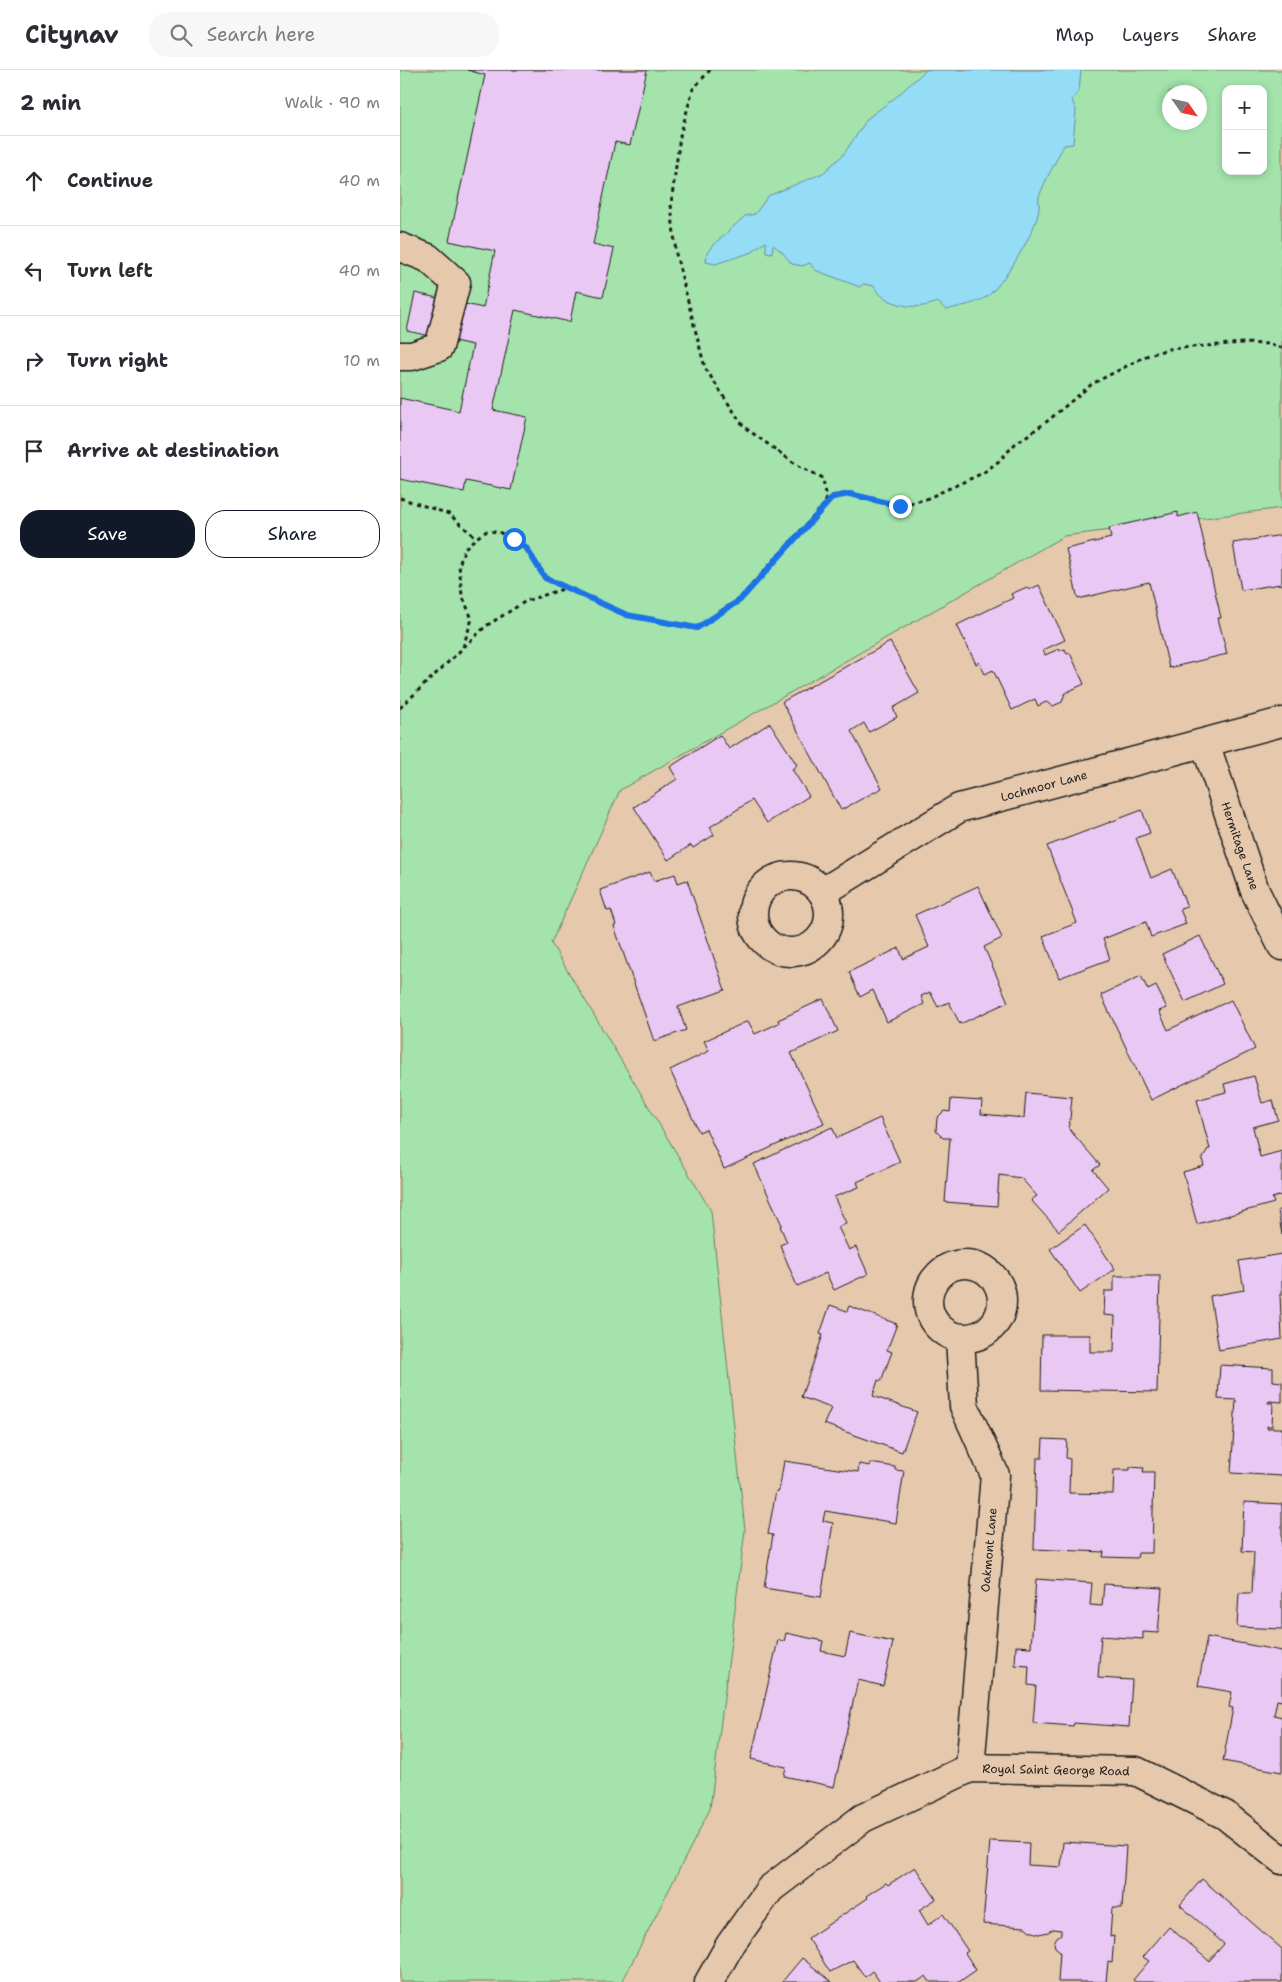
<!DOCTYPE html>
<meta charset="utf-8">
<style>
body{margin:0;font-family:"Shantell Sans",sans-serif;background:#f7f7f7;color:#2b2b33}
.controls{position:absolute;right:15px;top:15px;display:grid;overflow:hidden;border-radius:10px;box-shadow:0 2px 8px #0003}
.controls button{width:45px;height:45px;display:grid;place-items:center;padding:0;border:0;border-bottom:1px solid #e1e1e2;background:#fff;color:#2b2b33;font:25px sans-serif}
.compass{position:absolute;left:762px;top:15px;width:45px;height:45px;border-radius:50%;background:#fff;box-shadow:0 2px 8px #0003;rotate:124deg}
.stop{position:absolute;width:15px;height:15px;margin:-11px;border:4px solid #1a73e8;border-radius:50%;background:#fff}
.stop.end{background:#1a73e8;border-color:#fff;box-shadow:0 1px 5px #0008}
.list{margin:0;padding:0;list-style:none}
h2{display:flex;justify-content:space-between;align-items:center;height:65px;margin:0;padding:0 20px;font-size:21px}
h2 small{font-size:16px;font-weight:400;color:#7c7c81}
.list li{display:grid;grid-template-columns:32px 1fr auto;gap:15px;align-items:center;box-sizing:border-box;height:90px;padding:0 20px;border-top:1px solid #e1e1e2}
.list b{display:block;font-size:19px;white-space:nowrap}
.list em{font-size:16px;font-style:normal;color:#7c7c81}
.actions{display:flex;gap:10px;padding:15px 20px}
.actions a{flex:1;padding:11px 0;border:1px solid #111827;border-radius:20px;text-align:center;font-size:18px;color:#111827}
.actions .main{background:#111827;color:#fff}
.icon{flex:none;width:28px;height:28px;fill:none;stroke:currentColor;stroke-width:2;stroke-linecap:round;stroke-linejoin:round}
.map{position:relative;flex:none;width:882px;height:1912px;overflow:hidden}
header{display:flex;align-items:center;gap:30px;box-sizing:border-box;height:70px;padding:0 25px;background:#fff;border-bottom:1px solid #e1e1e2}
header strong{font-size:24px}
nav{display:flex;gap:28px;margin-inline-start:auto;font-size:18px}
.search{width:350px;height:45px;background:#f7f7f7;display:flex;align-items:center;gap:12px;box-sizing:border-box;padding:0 18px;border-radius:20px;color:#7c7c81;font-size:19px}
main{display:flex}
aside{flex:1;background:#fff}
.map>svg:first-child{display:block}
.green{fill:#a4e4ac;stroke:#608064;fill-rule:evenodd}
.water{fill:#95dcf7;stroke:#658f9f}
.building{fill:#eac8f4;stroke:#1c1c1c}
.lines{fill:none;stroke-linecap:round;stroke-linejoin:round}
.minor-casing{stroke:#1c1c1c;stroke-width:31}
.path{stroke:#1c1c1c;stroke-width:3;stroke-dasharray:4 4;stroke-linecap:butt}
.minor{stroke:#e6c9ad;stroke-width:28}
.route{stroke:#1a73e8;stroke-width:6}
.labels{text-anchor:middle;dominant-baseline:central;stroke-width:4;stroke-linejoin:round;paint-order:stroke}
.street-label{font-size:12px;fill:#1c1c1c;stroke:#e6c9ad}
</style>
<header>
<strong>Citynav</strong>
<div class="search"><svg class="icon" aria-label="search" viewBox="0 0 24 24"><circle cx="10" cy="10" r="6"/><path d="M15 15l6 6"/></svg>Search here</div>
<nav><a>Map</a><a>Layers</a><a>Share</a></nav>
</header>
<main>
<aside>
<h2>2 min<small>Walk · 90 m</small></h2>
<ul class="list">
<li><svg class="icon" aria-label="ahead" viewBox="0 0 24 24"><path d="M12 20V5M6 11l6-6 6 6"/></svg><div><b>Continue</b></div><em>40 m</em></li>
<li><svg class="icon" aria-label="left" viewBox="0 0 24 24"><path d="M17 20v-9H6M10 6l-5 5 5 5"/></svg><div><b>Turn left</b></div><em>40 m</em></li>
<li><svg class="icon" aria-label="right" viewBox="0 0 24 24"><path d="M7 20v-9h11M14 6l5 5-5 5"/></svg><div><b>Turn right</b></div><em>10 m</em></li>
<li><svg class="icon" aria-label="arrive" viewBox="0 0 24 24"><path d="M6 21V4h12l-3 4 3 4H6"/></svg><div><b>Arrive at destination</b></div></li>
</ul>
<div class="actions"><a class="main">Save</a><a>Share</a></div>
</aside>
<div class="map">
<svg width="882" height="1912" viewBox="0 0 882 1912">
<rect width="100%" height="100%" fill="#e6c9ad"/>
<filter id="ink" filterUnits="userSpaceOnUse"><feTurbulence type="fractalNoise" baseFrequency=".02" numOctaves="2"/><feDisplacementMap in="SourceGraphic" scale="10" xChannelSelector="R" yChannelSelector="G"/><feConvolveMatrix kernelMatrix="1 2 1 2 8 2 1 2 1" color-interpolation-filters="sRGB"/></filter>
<g filter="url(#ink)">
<path class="green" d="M 0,0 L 882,0 L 882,438 L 664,466 L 220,720 L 151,873 L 311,1141 L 345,1460 L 310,1739 L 222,1912 L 0,1912 ZM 826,19 L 863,19 L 863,101 L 826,101 ZM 769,22 L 799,22 L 799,52 L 769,52 Z"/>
<path class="water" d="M 526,0 L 681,0 L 679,21 L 672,30 L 676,40 L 673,74 L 664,75 C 656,91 645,110 639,127 C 638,131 640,135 639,139 C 637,160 605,211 589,225 C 578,234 560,236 546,240 L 538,232 C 533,233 528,236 523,236 C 508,239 480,231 474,216 L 463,214 L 460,217 L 415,200 L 410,193 L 402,196 L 392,194 L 382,182 L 373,175 L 372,183 L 366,182 L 366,172 L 356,178 L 353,182 L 315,194 L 306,192 L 307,183 L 313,175 L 345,146 L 355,144 L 368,126 L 423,103 L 443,85 L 468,48 L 496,27 Z"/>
<path class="building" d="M 67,0 L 247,0 L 230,75 L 215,72 L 193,174 L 214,179 L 203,227 L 176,221 L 170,252 L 115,240 L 93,340 L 127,347 L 111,420 L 66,411 L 64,422 L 0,409 L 0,328 L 59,341 L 73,275 L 7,261 L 15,223 L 83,238 L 95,181 L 49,171 L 85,5 Z
M 778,442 L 778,447 L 797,442 L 821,548 L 818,548 L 827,584 L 769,598 L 749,512 L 678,529 L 666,479 L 711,468 L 709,458 Z
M 882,465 L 882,517 L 881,514 L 841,520 L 833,473 Z
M 639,515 L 665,570 L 643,580 L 645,585 L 659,579 L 660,581 L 665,579 L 667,584 L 670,583 L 684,614 L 665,623 L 662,632 L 653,636 L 646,632 L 638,636 L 635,629 L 612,640 L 593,600 L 585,604 L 579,592 L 576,594 L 557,555 L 613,528 L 611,524 L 627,517 L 629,520 Z
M 490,572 L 519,623 L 493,638 L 497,647 L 469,662 L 464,653 L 451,661 L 482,718 L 441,740 L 382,632 Z
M 370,653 L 397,695 L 392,699 L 409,726 L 367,753 L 352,730 L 310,757 L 314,765 L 293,778 L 291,775 L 268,790 L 234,737 L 277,709 L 270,697 L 320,665 L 329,679 Z
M 742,740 L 750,763 L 736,768 L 751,808 L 772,799 L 787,837 L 780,839 L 786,854 L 751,867 L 746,852 L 703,869 L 710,889 L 659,908 L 643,866 L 677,853 L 647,776 Z
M 250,802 L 254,811 L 275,804 L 278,813 L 287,810 L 325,920 L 278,937 L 286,960 L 254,971 L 214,856 L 216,855 L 211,840 L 207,841 L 200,820 Z
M 578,816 L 602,868 L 584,877 L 608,932 L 560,954 L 549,932 L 538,937 L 530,922 L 521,926 L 524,934 L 487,952 L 473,920 L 460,927 L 449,902 L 499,878 L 503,889 L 529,877 L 515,845 Z
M 800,866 L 823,914 L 785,932 L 762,884 Z
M 741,906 L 748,920 L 756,916 L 767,938 L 759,941 L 768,960 L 831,930 L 855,979 L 751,1030 L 701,925 Z
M 423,929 L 438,961 L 391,983 L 424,1053 L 324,1099 L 306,1059 L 299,1062 L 270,1000 L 309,981 L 304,971 L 348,951 L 355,964 L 379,953 L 378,950 Z
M 854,1006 L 862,1033 L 873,1030 L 878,1050 L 853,1057 L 860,1087 L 882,1081 L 882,1125 L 872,1128 L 874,1133 L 797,1154 L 783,1102 L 804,1096 L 802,1089 L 808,1079 L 810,1079 L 797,1030 L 826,1022 L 824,1014 Z
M 626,1023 L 672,1027 L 669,1059 L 700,1095 L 693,1100 L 708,1118 L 659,1161 L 631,1130 L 637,1126 L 621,1108 L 599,1105 L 597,1136 L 545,1132 L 550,1068 L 543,1068 L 536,1061 L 537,1048 L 544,1041 L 550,1042 L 551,1029 L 582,1031 L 581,1044 L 624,1048 Z
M 480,1048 L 500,1092 L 457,1112 L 459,1117 L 434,1127 L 446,1153 L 438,1157 L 449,1180 L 456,1177 L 468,1204 L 434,1220 L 426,1203 L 397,1216 L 380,1175 L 387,1172 L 380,1156 L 382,1155 L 354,1094 L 432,1057 L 437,1068 Z
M 878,1140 L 882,1140 L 882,1165 Z
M 685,1155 L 715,1199 L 680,1223 L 650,1179 Z
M 882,1184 L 882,1225 L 880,1225 L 882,1269 L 819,1280 L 810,1226 L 844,1220 L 839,1191 Z
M 714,1206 L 760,1206 L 757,1322 L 641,1320 L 642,1265 L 690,1265 L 690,1282 L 714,1282 L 715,1246 L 704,1245 L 705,1221 L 714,1221 Z
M 430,1235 L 447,1241 L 449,1236 L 497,1254 L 487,1280 L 492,1282 L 481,1311 L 478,1310 L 473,1326 L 517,1342 L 502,1382 L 424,1354 L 431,1338 L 401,1327 L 423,1265 L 420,1264 Z
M 820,1295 L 873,1298 L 873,1311 L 882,1312 L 882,1332 L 869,1331 L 868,1333 L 873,1333 L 872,1356 L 867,1356 L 867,1358 L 882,1358 L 882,1406 L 831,1403 L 836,1330 L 818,1329 Z
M 643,1369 L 667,1370 L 666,1388 L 670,1389 L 669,1423 L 713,1424 L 714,1400 L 730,1400 L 730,1397 L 744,1398 L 743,1402 L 754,1402 L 752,1483 L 738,1483 L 737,1488 L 703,1487 L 704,1482 L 634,1479 L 637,1388 L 642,1388 Z
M 384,1391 L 458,1402 L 459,1394 L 470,1396 L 470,1393 L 495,1397 L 495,1400 L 504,1401 L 496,1453 L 425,1441 L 423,1451 L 433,1453 L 421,1527 L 364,1518 L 373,1465 L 368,1464 L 376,1421 L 379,1421 Z
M 844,1432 L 882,1434 L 882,1559 L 837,1557 L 839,1523 L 852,1523 L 854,1482 L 842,1481 Z
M 636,1509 L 692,1513 L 690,1535 L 702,1536 L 704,1514 L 762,1518 L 758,1563 L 743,1562 L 743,1569 L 701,1566 L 698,1608 L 732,1610 L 729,1657 L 674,1653 L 673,1656 L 633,1653 L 636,1616 L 628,1615 L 629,1596 L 615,1595 L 616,1576 L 631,1577 Z
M 386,1563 L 423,1571 L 421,1581 L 445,1586 L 450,1563 L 493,1572 L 483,1616 L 458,1610 L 434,1717 L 384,1706 L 386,1697 L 351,1689 L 378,1570 L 384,1572 Z
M 807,1567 L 882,1581 L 882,1631 L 877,1630 L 874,1645 L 882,1647 L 882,1702 L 823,1691 L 833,1638 L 829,1637 L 832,1622 L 798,1616 Z
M 590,1771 L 629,1773 L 628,1795 L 661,1797 L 663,1772 L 726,1776 L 722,1838 L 712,1838 L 710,1867 L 714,1866 L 712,1893 L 708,1892 L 706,1912 L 658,1912 L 660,1881 L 655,1877 L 654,1872 L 657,1867 L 661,1864 L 661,1860 L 653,1859 L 648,1862 L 639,1864 L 630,1861 L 625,1857 L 583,1854 Z
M 515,1797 L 536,1829 L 519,1840 L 528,1855 L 543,1844 L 568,1881 L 565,1883 L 576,1900 L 559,1912 L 530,1912 L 526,1906 L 517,1912 L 480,1912 L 472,1901 L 465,1907 L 453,1890 L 430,1902 L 408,1868 L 468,1828 L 466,1826 L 486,1813 L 488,1815 Z
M 802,1809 L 882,1879 L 882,1912 L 736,1912 L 733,1910 L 749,1891 L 743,1887 L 769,1857 L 809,1891 L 824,1874 L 780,1835 Z
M 402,1888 L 432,1912 L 382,1912 Z"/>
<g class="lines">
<g class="minor-casing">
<path id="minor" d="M 0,177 L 28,188 L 56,213 L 39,277 L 12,286 L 0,286
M 805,673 L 855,821 L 882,876
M353 844a38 38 0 1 1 76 0a38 38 0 1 1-76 0Z
M 423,822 L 559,738 L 882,652
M528 1231a37 37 0 1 1 74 0a37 37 0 1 1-74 0Z
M 560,1268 L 564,1336 L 595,1405 L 570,1698
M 309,1912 L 330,1875 L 370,1819 L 463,1748 L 570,1698 L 736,1701 L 825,1745 L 882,1790"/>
</g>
<path class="path" d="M 0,428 L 49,444 L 76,468
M 426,433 L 433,427 L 451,424 L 499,436 L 526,429 L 583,403 L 599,391 L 615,374 L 645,353 L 692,314 L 746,286 L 768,279 L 843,273 L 868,274 L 882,278
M 63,577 L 72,549 L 62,525 L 59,495 L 65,478 L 76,468 L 87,461 L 99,462 L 127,479 L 145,508 L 165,518
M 0,638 L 86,556 L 126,531 L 166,518 L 227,545 L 297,558 L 339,530 L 426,433 L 423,408 L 397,395 L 344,357 L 305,298 L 276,184 L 271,134 L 280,66 L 293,19 L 310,0"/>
<use href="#minor" class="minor"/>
</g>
</g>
<g class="lines" filter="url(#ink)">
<path class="route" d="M 114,469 L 127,479 L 145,508 L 227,545 L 297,558 L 340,530 L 433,427 L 450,424 L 500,436"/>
</g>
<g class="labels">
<g class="street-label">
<text transform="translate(644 716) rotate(-15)">Lochmoor Lane</text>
<text transform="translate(840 776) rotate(71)">Hermitage Lane</text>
<text transform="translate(589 1480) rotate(-85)">Oakmont Lane</text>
<text transform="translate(656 1700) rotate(1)">Royal Saint George Road</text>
</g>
</g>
</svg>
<div class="controls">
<button>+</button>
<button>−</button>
</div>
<svg class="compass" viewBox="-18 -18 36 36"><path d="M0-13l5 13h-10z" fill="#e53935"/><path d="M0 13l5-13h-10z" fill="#7c7c81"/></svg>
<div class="stop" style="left:114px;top:469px"></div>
<div class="stop end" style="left:500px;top:436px"></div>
</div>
</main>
